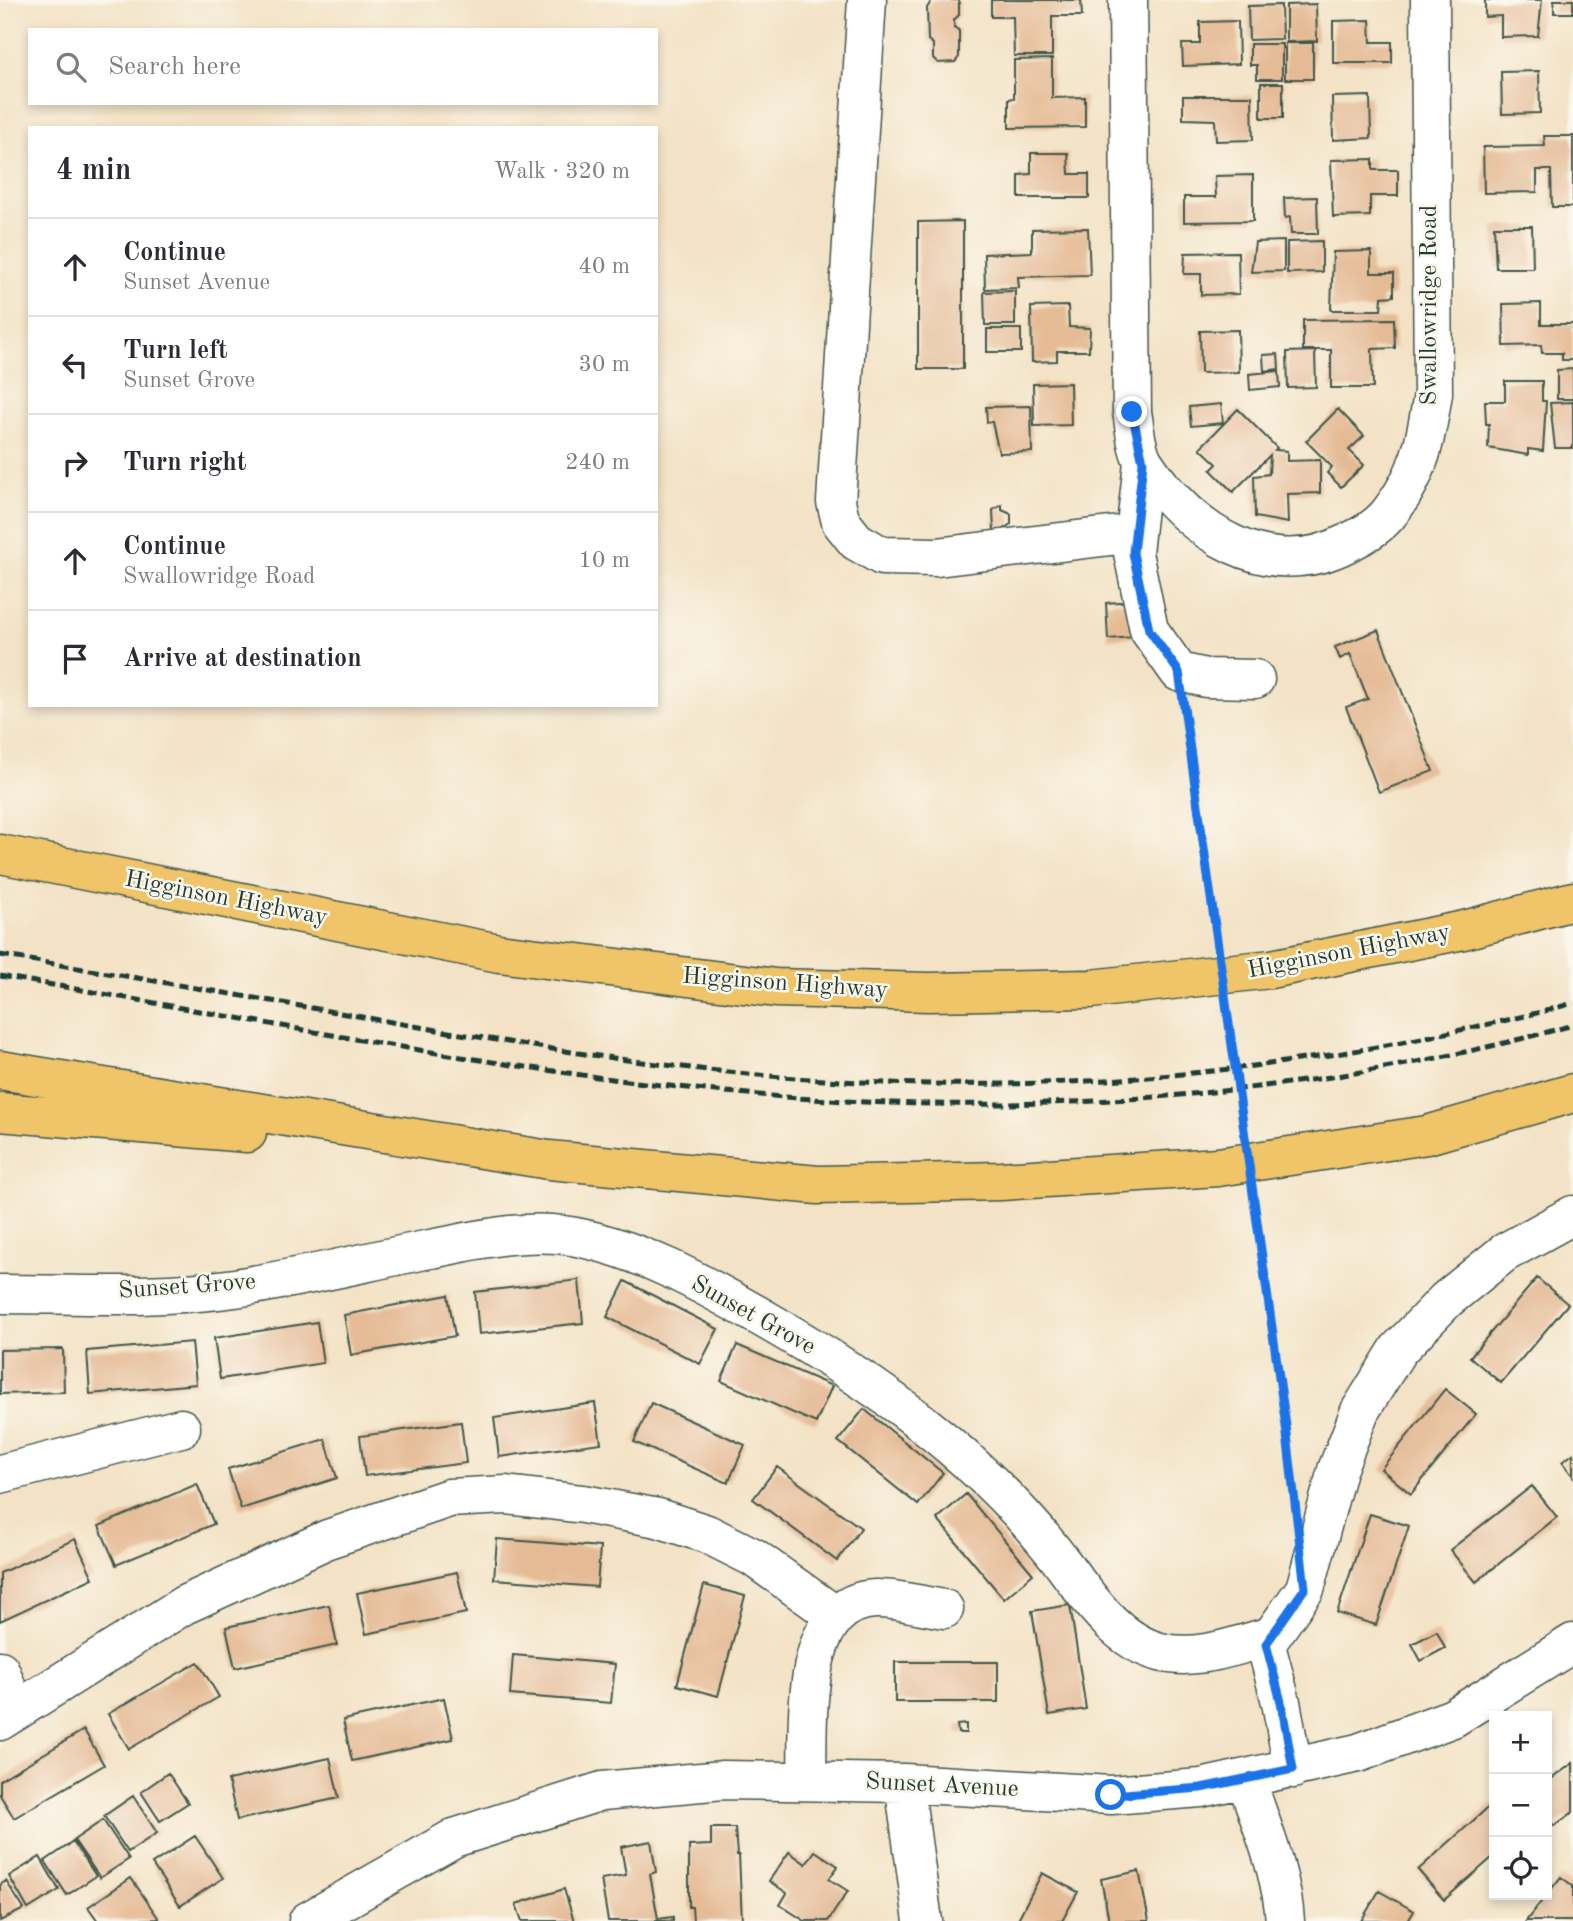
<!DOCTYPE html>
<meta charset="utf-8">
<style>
body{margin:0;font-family:"Old Standard TT",serif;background:#f7f7f7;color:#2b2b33}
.controls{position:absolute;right:21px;bottom:21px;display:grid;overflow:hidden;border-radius:0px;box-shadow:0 4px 10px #0003}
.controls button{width:63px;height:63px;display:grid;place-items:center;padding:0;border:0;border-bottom:2px solid #e1e1e2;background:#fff;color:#2b2b33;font:35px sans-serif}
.stop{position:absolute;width:21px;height:21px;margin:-16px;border:5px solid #1a73e8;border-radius:50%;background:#fff}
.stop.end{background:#1a73e8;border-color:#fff;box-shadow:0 2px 7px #0008}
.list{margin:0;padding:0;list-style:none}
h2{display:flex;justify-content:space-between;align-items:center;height:91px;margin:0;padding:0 28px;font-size:30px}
h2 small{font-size:23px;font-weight:400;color:#7c7c81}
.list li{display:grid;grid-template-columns:46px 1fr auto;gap:21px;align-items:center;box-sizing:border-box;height:98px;padding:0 28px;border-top:2px solid #e1e1e2}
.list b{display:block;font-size:26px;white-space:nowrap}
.list p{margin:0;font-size:23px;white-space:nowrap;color:#7c7c81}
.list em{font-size:23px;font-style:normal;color:#7c7c81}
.icon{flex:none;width:38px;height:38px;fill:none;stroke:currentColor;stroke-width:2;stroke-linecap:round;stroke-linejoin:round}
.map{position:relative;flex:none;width:1573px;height:1921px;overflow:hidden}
.search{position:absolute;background:#fff;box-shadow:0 4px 10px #0003;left:28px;top:28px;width:630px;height:77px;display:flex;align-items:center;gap:18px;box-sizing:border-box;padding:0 24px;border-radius:0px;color:#7c7c81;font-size:26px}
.panel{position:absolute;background:#fff;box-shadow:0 4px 10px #0003;left:28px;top:126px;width:630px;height:581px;border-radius:0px}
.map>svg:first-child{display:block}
.building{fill:#e5bb96}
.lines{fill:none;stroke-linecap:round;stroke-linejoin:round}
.minor-casing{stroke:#3f564a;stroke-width:41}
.highway-casing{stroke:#3f564a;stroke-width:41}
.path{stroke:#3f564a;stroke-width:4.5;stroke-dasharray:2 5;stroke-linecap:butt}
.minor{stroke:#fff;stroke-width:38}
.highway{stroke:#f0c469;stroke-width:38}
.rail{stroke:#1f3d34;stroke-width:5;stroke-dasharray:10 5;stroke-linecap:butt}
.path-bridge{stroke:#3f564a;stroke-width:4.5;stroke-dasharray:2 5;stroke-linecap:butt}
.route{stroke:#1a73e8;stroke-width:9}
.labels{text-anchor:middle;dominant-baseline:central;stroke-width:5;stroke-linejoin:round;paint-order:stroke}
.street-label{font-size:24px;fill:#1f3d34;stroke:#fbf7ec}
</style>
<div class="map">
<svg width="1573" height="1921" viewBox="0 0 1573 1921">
<rect width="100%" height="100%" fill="#fbf7ec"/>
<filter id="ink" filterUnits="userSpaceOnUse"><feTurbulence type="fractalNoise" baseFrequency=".0143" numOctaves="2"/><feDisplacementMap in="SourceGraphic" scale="14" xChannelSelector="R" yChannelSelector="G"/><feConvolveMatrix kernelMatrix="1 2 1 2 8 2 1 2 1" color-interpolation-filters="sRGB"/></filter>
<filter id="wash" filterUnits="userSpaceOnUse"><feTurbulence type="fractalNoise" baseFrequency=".00686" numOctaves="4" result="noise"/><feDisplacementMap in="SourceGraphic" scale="28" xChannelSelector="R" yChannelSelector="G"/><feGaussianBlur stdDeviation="1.57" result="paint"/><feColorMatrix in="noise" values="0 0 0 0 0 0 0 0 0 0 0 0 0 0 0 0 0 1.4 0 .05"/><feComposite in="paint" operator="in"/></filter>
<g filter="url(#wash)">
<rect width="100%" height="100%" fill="#f3e2c5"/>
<g id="blocks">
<path class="building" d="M 932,0 L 959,0 L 959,15 L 954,20 L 954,26 L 959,31 L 959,57 L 955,62 L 938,63 L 933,58 L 933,44 L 928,40 L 927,8 Z
M 991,0 L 1081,0 L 1082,16 L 1052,16 L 1052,56 L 1014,56 L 1013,17 L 991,17 Z
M 1485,0 L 1542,0 L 1538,36 L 1501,37 L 1501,16 L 1485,17 Z
M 1554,0 L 1573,0 L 1573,13 L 1554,13 Z
M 1316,4 L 1317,41 L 1286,42 L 1286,5 Z
M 1281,5 L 1282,39 L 1249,40 L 1248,6 Z
M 1370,20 L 1371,42 L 1392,42 L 1392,63 L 1333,63 L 1333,21 Z
M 1238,21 L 1239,64 L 1183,66 L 1182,44 L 1200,44 L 1200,22 Z
M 1285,43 L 1313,43 L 1313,79 L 1285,79 Z
M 1250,44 L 1282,44 L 1282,79 L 1257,79 L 1257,65 L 1250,65 Z
M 1052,59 L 1052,98 L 1085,97 L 1085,127 L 1009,128 L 1009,99 L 1014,98 L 1014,60 Z
M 1539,71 L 1540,113 L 1502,114 L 1501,72 Z
M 1261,83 L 1283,83 L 1283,118 L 1261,118 Z
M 1183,96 L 1252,96 L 1253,140 L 1216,141 L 1215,120 L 1183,119 Z
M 1370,96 L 1371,138 L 1333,140 L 1332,97 Z
M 1544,136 L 1573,136 L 1573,207 L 1552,207 L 1551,170 L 1537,170 L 1537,192 L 1484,193 L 1483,147 L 1545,146 Z
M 1031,153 L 1068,153 L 1069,174 L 1089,174 L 1089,198 L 1019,198 L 1019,175 L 1031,174 Z
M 1373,159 L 1373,170 L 1398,170 L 1398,196 L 1370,196 L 1370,216 L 1333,217 L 1331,160 Z
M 1253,175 L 1253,221 L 1184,222 L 1184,197 L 1216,197 L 1215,176 Z
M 1317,197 L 1318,234 L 1291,234 L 1290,217 L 1285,218 L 1284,198 Z
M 963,221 L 963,369 L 918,369 L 918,222 Z
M 1494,226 L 1532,226 L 1533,268 L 1496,268 Z
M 1088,228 L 1090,275 L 1018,277 L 1019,288 L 985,289 L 984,254 L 1032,252 L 1032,229 Z
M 1284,241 L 1284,271 L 1251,272 L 1255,242 Z
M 1322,241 L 1322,272 L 1287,273 L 1287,242 Z
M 1371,251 L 1371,273 L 1394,273 L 1394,296 L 1382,297 L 1381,310 L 1331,310 L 1333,252 Z
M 1238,252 L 1239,294 L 1201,295 L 1201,274 L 1184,274 L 1185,253 Z
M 1015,291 L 1015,325 L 985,325 L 984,292 Z
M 1541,303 L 1541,324 L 1573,324 L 1573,360 L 1562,360 L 1562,353 L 1542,353 L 1541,345 L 1504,346 L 1503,304 Z
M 1068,306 L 1069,327 L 1090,328 L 1089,351 L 1057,351 L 1057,361 L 1032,362 L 1031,307 Z
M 1394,319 L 1395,348 L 1372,349 L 1373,388 L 1331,388 L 1331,350 L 1303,350 L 1303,320 Z
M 987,329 L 1021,329 L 1021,352 L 987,352 Z
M 1238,330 L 1239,372 L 1201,373 L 1200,331 Z
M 1315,351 L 1316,387 L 1288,388 L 1287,352 Z
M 1278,354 L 1279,369 L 1264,371 L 1263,355 Z
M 1573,369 L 1573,399 L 1557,399 L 1557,370 Z
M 1279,371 L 1280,387 L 1250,390 L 1249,374 Z
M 1505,381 L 1542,381 L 1542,401 L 1546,401 L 1543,451 L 1528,449 L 1528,455 L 1488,448 L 1489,424 L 1486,424 L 1485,401 L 1505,401 Z
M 1070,383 L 1071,425 L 1034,426 L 1033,384 Z
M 1573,402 L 1573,448 L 1555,448 L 1550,403 Z
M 1221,404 L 1223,423 L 1191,426 L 1189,407 Z
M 1031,406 L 1032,452 L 999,453 L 992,422 L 987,422 L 986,407 Z
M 1238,409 L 1277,448 L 1275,450 L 1287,451 L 1287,461 L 1320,460 L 1320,493 L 1287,494 L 1288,523 L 1255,517 L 1254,476 L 1269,474 L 1270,455 L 1233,492 L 1211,470 L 1217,464 L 1200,448 Z
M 1338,409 L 1364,436 L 1349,450 L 1364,465 L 1341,487 L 1327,473 L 1332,467 L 1306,441 Z
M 1002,505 L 1002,510 L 1011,514 L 1011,524 L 1003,529 L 1003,536 L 994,531 L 993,510 Z
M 1132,601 L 1134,637 L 1108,639 L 1106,603 Z
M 1378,630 L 1433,771 L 1379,792 L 1346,707 L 1368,699 L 1350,654 L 1340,659 L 1335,647 Z
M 1537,1278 L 1568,1304 L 1501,1383 L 1470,1357 Z
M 579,1280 L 583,1323 L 479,1334 L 475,1292 Z
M 625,1281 L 718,1329 L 700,1364 L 607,1317 Z
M 448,1295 L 455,1336 L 351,1355 L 344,1315 Z
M 317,1322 L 323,1363 L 220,1379 L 214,1338 Z
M 192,1342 L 196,1384 L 90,1394 L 87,1351 Z
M 737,1345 L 832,1386 L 816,1423 L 721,1381 Z
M 63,1349 L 64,1392 L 0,1394 L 0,1350 Z
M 1445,1389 L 1476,1414 L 1411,1494 L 1381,1469 Z
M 595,1403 L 601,1443 L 499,1457 L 494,1418 Z
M 651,1403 L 745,1445 L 728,1483 L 634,1442 Z
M 864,1409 L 943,1473 L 918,1505 L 838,1441 Z
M 461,1422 L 466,1463 L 365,1476 L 360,1436 Z
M 325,1439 L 337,1478 L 241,1509 L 228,1469 Z
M 1573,1454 L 1573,1476 L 1562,1462 Z
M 777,1467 L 861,1528 L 837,1561 L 753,1499 Z
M 197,1484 L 214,1524 L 116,1565 L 99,1526 Z
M 1532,1486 L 1557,1517 L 1476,1582 L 1450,1550 Z
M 966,1494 L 1033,1574 L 1004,1599 L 937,1519 Z
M 1370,1514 L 1409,1526 L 1376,1625 L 1337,1613 Z
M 75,1539 L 93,1578 L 0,1621 L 0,1573 Z
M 497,1539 L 600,1547 L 597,1587 L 494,1579 Z
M 457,1572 L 466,1613 L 366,1634 L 357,1593 Z
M 704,1585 L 745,1596 L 718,1696 L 677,1685 Z
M 329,1605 L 337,1645 L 235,1668 L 226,1627 Z
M 1070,1605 L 1086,1709 L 1049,1715 L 1032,1611 Z
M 1437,1631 L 1445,1648 L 1421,1661 L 1412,1644 Z
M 513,1655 L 615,1664 L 611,1703 L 510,1695 Z
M 198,1662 L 219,1697 L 129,1749 L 108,1714 Z
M 895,1662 L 998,1662 L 998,1702 L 895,1702 Z
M 444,1698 L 453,1739 L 352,1761 L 343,1720 Z
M 966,1724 L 966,1733 L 958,1733 L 957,1725 Z
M 84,1730 L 104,1765 L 14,1818 L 0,1795 L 0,1780 Z
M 330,1758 L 339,1798 L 237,1820 L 228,1780 Z
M 1573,1763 L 1573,1812 L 1554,1826 L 1547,1815 L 1547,1782 Z
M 168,1773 L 188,1803 L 160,1821 L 141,1792 Z
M 133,1796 L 157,1833 L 128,1852 L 104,1816 Z
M 1494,1802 L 1494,1856 L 1444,1900 L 1418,1870 Z
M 103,1820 L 129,1859 L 100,1878 L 74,1840 Z
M 711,1828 L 735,1828 L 737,1855 L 739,1855 L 742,1921 L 693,1921 L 692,1907 L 689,1907 L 689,1846 L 711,1845 Z
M 195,1836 L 223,1878 L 180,1906 L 152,1864 Z
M 651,1841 L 656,1872 L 650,1874 L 658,1919 L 673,1917 L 673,1921 L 608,1921 L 601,1879 L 626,1875 L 621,1847 Z
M 73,1842 L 96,1876 L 67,1895 L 45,1861 Z
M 815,1851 L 838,1866 L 829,1879 L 848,1891 L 828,1921 L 805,1921 L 780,1905 L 787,1893 L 769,1881 L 789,1852 L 806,1864 Z
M 40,1857 L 59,1890 L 28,1909 L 9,1876 Z
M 1139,1871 L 1149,1921 L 1109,1921 L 1101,1879 Z
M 1042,1873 L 1078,1892 L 1062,1921 L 1017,1921 Z
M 1561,1877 L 1573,1886 L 1573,1921 L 1526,1921 Z
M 131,1878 L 159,1919 L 98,1921 L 88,1907 Z
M 6,1881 L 24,1909 L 0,1921 L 0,1885 Z
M 564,1889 L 574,1921 L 522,1921 L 516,1904 Z
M 1379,1891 L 1414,1911 L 1408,1921 L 1361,1921 Z"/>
</g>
</g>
<g filter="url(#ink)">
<use href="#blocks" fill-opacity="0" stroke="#3f564a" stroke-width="2"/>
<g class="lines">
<g class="minor-casing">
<path id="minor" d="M 867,0 L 836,502 L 841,522 L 856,541 L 882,556 L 937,557 L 1135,533
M 1128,0 L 1132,412 C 1135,428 1136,451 1145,464 C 1189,532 1268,584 1347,543 C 1362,536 1380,526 1390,512 C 1420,474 1426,439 1433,393 L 1430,0
M 1143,462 L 1133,553 L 1149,630 L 1179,672 L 1206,678 L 1255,679
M 0,1294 C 78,1294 158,1299 235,1288 C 300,1278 365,1262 430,1249 C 474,1241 519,1229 564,1235 C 635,1245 705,1285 766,1320 C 874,1382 975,1453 1053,1551 C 1081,1586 1112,1640 1160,1652 C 1194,1661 1232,1647 1264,1638 L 1281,1702 L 1293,1769
M 0,1474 L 181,1428
M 1266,1644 L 1305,1589 L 1337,1470 L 1360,1411 L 1398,1350 L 1446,1300 L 1504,1253 L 1573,1215
M 0,1670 L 16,1711
M 0,1721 L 184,1605 L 328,1539 L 449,1498 L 506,1495 L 583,1504 L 658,1518 L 707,1534 L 753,1557 L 836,1616
M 1246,1779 C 1261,1825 1282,1873 1285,1921
M 807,1781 C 809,1727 797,1603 875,1599 C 897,1598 922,1606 944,1609
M 904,1783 L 923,1921
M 308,1921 L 454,1838 L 602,1791 L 723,1780 L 904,1783 L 1111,1795 L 1201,1788 L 1358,1753 L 1453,1718 L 1573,1643"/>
</g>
<g class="highway-casing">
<path id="highway" d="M 0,854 L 499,953 L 776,988 L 929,992 L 1091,989 L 1271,969 L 1464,930 L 1573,901
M 0,1070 L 549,1160 L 818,1185 L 1001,1181 L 1218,1167 L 1427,1135 L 1573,1093
M 0,1112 L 247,1133"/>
</g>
<path class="path" d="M 1185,710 L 1195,796
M 1262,1258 L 1293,1486"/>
<use href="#minor" class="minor"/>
<use href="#highway" class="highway"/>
<path class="rail" d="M 0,955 C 108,973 215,991 323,1010 C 454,1033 585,1057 718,1071 C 958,1097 1205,1085 1441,1034 C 1485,1025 1530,1016 1573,1003
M 0,976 C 270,1021 539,1081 813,1099 C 1059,1116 1336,1092 1573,1025"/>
<path class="path-bridge" d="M 1195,796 L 1262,1258"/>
</g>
</g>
<g class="lines" filter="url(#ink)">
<path class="route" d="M 1111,1795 L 1201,1788 L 1293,1769 L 1281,1702 L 1266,1644 L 1305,1588 L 1286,1426 L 1179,672 L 1149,630 L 1133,553 L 1143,462 L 1132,412"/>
</g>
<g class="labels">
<g class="street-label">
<text transform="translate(1430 305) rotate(-90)">Swallowridge Road</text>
<text transform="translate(226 899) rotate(11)">Higginson Highway</text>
<text transform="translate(1349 952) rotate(-11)">Higginson Highway</text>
<text transform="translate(785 984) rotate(4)">Higginson Highway</text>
<text transform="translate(187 1287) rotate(-4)">Sunset Grove</text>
<text transform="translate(753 1316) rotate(29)">Sunset Grove</text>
<text transform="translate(942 1786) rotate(3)">Sunset Avenue</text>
</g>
</g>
</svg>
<div class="controls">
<button>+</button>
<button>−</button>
<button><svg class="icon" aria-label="locate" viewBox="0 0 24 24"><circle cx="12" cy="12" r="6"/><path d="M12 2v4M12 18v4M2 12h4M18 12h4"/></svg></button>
</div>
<div class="stop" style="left:1111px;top:1795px"></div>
<div class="stop end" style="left:1132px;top:412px"></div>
<div class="search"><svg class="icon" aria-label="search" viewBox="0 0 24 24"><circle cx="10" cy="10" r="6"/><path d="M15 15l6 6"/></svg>Search here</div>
<section class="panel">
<h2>4 min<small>Walk · 320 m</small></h2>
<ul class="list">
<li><svg class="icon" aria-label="ahead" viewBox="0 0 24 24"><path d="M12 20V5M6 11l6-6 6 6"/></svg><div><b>Continue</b><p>Sunset Avenue</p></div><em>40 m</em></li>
<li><svg class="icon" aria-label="left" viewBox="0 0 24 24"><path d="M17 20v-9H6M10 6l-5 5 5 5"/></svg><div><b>Turn left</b><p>Sunset Grove</p></div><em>30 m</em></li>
<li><svg class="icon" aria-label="right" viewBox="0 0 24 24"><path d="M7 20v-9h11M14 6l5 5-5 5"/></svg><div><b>Turn right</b></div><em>240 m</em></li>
<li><svg class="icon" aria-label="ahead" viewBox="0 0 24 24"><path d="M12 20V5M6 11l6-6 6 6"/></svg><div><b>Continue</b><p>Swallowridge Road</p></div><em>10 m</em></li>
<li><svg class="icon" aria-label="arrive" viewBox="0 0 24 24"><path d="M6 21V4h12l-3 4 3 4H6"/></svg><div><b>Arrive at destination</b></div></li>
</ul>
</section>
</div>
